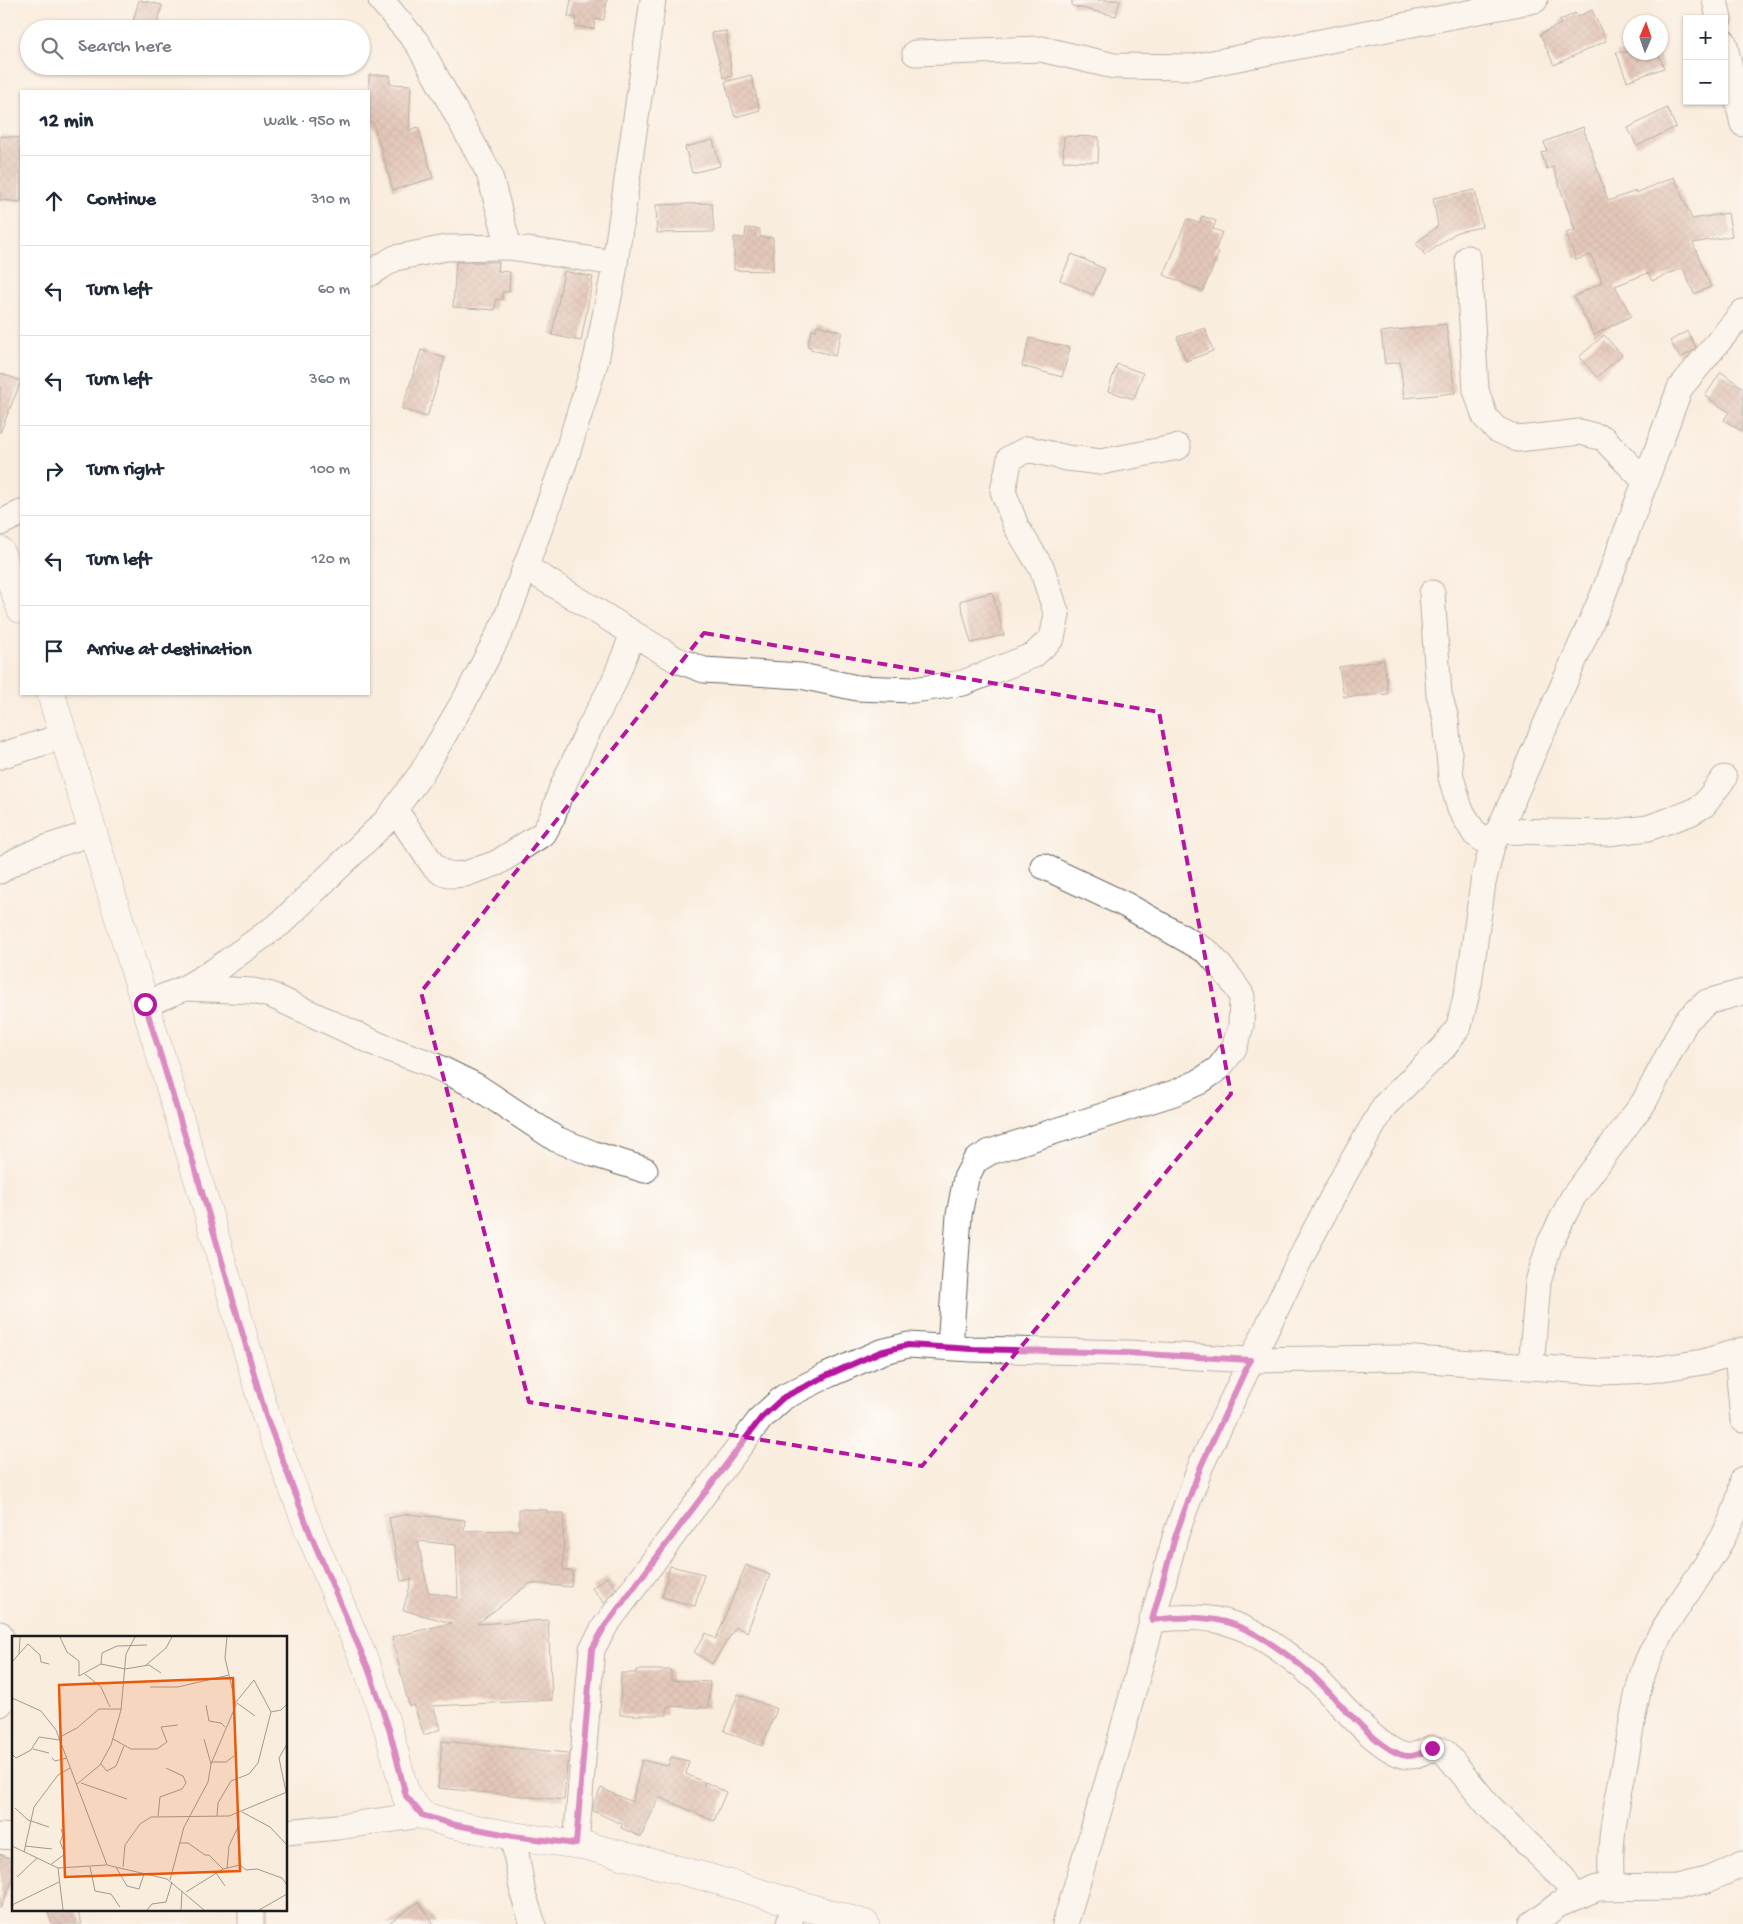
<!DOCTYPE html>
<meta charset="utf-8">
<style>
body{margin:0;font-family:"Gochi Hand",sans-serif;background:#f2f2f3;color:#1f2937}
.controls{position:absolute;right:15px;top:15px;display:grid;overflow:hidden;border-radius:0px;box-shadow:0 1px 4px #0004}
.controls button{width:45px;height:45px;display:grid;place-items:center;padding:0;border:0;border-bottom:1px solid #e0e1e3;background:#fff;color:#1f2937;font:25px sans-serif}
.compass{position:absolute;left:1623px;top:15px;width:45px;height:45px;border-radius:50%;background:#fff;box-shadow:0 1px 4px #0004;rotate:2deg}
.stop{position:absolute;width:15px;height:15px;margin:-11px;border:4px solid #b5179e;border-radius:50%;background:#fff}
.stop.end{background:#b5179e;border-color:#fff;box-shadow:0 1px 5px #0008}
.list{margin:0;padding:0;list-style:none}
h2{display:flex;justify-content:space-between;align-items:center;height:65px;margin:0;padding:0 20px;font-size:21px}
h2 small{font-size:16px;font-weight:400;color:#747a83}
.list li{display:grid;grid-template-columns:32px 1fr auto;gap:15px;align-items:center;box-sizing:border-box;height:90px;padding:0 20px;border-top:1px solid #e0e1e3}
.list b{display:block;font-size:19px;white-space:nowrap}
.list em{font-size:16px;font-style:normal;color:#747a83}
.icon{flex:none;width:28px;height:28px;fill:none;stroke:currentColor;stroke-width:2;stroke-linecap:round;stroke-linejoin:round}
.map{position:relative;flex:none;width:1743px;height:1924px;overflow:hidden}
.search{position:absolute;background:#fff;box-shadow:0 1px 4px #0004;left:20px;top:20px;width:350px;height:55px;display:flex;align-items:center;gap:12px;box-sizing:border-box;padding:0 18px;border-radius:28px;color:#747a83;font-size:19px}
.panel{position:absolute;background:#fff;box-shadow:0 1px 4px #0004;left:20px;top:90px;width:350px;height:605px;border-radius:0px}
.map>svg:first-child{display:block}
.building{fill:url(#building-cross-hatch);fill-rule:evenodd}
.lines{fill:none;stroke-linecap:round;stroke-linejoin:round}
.minor-casing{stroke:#696560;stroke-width:27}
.major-casing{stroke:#696560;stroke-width:29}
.minor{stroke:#fff;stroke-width:25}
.major{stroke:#fff;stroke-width:28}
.route{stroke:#b5179e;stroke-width:6}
.marked{fill:none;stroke:#b5179e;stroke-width:4;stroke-dasharray:10 6;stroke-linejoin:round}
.inset-road{fill:none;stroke:#a19990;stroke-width:1}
.view{fill:#e8590c;fill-opacity:0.15;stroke:#e8590c;stroke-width:2.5}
.inset-edge{fill:none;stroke:#1c1c1c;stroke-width:2.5}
</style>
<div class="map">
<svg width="1743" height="1924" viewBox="0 0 1743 1924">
<defs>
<pattern id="building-cross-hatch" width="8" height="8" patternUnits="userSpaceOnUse" patternTransform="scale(1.25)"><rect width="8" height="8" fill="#c8998b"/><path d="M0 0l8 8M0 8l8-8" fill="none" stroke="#a27c71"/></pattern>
</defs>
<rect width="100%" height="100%" fill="#fff"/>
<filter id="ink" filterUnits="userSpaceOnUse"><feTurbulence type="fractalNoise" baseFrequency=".02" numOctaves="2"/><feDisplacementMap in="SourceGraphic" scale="10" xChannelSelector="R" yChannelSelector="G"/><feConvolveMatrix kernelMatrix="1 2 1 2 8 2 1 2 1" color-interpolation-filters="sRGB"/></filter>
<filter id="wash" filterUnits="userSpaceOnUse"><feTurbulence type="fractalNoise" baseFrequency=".0096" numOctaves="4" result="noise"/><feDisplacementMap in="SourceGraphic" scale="20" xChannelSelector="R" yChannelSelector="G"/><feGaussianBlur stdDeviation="1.12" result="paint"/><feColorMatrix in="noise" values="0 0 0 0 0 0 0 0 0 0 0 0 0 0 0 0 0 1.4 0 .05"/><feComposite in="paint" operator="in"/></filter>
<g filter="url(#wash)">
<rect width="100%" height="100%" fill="#f9edde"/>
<g id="blocks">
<path class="building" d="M 139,0 L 162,5 L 156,29 L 144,29 L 132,25 Z
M 571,0 L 607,0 L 604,20 L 595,19 L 594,29 L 575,26 L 576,17 L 568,17 Z
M 1072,0 L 1120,0 L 1116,16 L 1072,6 Z
M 1592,10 L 1606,41 L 1554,65 L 1540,34 L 1561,24 L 1559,21 L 1575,13 L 1577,17 Z
M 726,31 L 732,76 L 724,78 L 711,33 Z
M 1616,52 L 1658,52 L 1664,68 L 1627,81 Z
M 369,75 L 390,75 L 390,84 L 411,85 L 409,130 L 418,127 L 433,178 L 393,190 L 373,122 L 369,122 Z
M 751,75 L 760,110 L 735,117 L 725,82 Z
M 1667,108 L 1676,127 L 1637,146 L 1628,128 Z
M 1583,127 L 1608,201 L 1636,191 L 1636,193 L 1674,177 L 1692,219 L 1728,213 L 1732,236 L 1693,243 L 1711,287 L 1694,294 L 1683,268 L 1652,281 L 1648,273 L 1615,286 L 1631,316 L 1594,335 L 1574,297 L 1602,282 L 1591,255 L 1576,260 L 1566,233 L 1575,230 L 1553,167 L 1547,169 L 1541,153 L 1547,151 L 1544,142 Z
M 0,136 L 21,138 L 21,202 L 0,200 Z
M 1064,136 L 1099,137 L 1098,162 L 1063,161 Z
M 713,140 L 720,166 L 692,173 L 685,147 Z
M 1475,190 L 1482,227 L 1457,232 L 1425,255 L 1416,243 L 1438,226 L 1433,198 Z
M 712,203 L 714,232 L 657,233 L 656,205 Z
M 1202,216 L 1216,221 L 1213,229 L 1222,232 L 1215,251 L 1219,252 L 1203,291 L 1164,275 L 1187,219 L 1199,223 Z
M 746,228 L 760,229 L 760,237 L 773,238 L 773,271 L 734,270 L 734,237 L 745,238 Z
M 1072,254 L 1105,269 L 1093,295 L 1060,280 Z
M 456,262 L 499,262 L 498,271 L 510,272 L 509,292 L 502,292 L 502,300 L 496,299 L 495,310 L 453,307 Z
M 564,271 L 593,277 L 581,341 L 552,335 Z
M 1446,324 L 1455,393 L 1404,398 L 1400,362 L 1385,364 L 1381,332 Z
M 817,325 L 842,332 L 835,356 L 810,349 L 811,347 L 807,346 L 812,329 L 816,330 Z
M 1205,328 L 1213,351 L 1186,361 L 1177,337 Z
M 1687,331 L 1696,347 L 1691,352 L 1680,358 L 1670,341 Z
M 1604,335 L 1622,355 L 1597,377 L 1579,357 Z
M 1030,338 L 1070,348 L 1062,377 L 1022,366 Z
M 421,350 L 445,358 L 427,417 L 402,409 Z
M 1117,364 L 1143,373 L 1134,399 L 1108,391 Z
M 1721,372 L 1743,388 L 1743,432 L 1724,420 L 1729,412 L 1705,396 Z
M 0,373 L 21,381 L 0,433 Z
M 992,592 L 1004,635 L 971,643 L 960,601 Z
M 1384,660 L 1388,694 L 1344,697 L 1339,667 Z
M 519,1509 L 547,1510 L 547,1513 L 564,1513 L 563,1570 L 573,1571 L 571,1587 L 530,1583 L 477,1624 L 548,1620 L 552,1700 L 433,1706 L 441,1729 L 424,1735 L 414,1705 L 409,1706 L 392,1637 L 452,1623 L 403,1610 L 412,1579 L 401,1581 L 389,1518 L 408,1514 L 465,1520 L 464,1531 L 519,1530 ZM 418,1541 L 456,1545 L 458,1598 L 428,1592 Z
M 746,1565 L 770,1575 L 747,1632 L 736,1627 L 712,1664 L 694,1652 L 706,1633 L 716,1639 Z
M 670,1566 L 704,1574 L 695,1606 L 662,1597 Z
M 607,1577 L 616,1588 L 604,1603 L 592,1588 Z
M 636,1670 L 671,1670 L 671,1680 L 710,1682 L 708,1708 L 667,1706 L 667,1715 L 620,1715 L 621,1673 L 636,1673 Z
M 738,1694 L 777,1709 L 762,1746 L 724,1731 Z
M 442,1741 L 568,1753 L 564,1800 L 438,1788 Z
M 671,1757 L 689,1761 L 686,1774 L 704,1782 L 704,1785 L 705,1782 L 726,1792 L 714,1821 L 659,1797 L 641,1837 L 621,1828 L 622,1824 L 593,1811 L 594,1803 L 601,1788 L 632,1802 L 642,1760 L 668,1766 Z
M 0,1854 L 14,1860 L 14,1877 L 0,1909 Z
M 419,1902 L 434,1924 L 387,1924 Z
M 47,1910 L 77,1910 L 82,1924 L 52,1924 Z"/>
</g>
</g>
<g filter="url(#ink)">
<use href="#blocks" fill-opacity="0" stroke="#696560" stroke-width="1"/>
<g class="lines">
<g class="minor-casing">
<path id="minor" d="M 381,0 L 418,44 L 489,173 L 509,247
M 1715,0 L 1719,19
M 1724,42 L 1743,124
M 915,53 L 1041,49 L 1114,66 L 1192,67 L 1535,0
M 1468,258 L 1476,390 L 1485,417 L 1496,429 L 1518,439 L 1580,432 L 1603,438 L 1646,482
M 369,274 L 395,258 L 446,248 L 509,247 L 615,263
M 0,523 L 21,513
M 525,567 L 675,659 L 704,670 L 801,676 L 857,688 L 913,690 L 963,683 L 1034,655 L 1052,638 L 1057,615 L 1042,569 L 1016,526 L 1003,491 L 1010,458 L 1028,449 L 1067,458 L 1101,462 L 1178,447
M 1432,593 L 1439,694 L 1446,719 L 1451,777 L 1460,809 L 1475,834 L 1492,846
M 0,756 L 64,736
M 395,810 L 433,865 L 441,872 L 453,875 L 465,874 L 497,863 L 544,833 L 552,818 L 561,790 L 589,729 L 613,684 L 633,634
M 1498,831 L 1608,833 L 1648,828 L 1690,813 L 1704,805 L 1724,778
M 0,871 C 23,853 64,842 93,833
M 185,988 L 253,991 L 271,995 L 381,1046 L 431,1064 L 476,1086 L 556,1139 L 594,1154 L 645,1170
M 145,1004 L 185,988 L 214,971 L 281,923 L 386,821 L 421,774 L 468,694 L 505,622 L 564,463 L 596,360 L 613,277 L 653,0
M 950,1347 L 959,1215 L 966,1178 L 975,1161 L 990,1152 L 1174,1093 L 1199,1082 L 1219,1068 L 1234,1048 L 1241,1026 L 1242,996 L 1231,979 L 1208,952 L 1126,905 L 1043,866
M 1737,1353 L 1743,1420
M 1531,1367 L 1538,1282 L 1550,1243 L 1573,1197 L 1644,1102 L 1686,1021 L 1707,1002 L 1743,992
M 1152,1620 C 1181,1617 1207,1615 1235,1625 C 1263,1635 1290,1656 1312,1675 C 1334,1695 1378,1752 1407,1756 C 1416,1757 1424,1751 1432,1748 L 1444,1751 L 1488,1805 L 1563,1878 L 1574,1897
M 0,1634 L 8,1656 L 6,1692 L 0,1704
M 286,1832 L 337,1827 L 422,1815
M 0,1836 L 14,1837
M 513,1836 L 523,1894 L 533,1924
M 576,1844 L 592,1649 L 605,1626 L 761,1418 L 784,1397 L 828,1375 L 881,1352 L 908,1345 L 972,1349 L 1127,1353 L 1250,1360 L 1400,1358 L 1602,1372 L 1651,1370 L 1703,1362 L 1743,1350
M 1612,1886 C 1607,1843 1617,1805 1625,1763 C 1631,1732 1634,1700 1644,1670 C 1650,1652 1660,1635 1670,1619 C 1696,1576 1737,1532 1743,1479
M 251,1910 L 251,1924
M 789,1924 L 795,1903
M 1065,1924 L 1120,1740 L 1176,1534 L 1201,1465 L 1306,1247 L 1347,1170 L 1385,1105 L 1444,1047 L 1459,1026 L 1469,984 L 1483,883 L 1492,846 L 1603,595 L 1680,388 L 1743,312
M 1532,1924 L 1558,1905 L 1597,1888 L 1677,1887 L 1707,1880 L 1743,1864"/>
</g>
<g class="major-casing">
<path id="major" d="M 0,551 L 21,609
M 51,694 L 208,1212 L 266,1416 L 310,1533 L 368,1669 L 389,1732 L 406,1796 L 422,1815 L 451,1824 L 513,1836 L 587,1846 L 706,1877 L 865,1924"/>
</g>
<use href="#minor" class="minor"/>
<use href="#major" class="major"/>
</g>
</g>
<g class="lines" filter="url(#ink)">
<path class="route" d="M 145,1004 L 208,1212 L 266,1416 L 310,1533 L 368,1668 L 390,1732 L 406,1796 L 422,1815 L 451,1824 L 513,1836 L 576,1844 L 592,1649 L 605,1626 L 761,1418 L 784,1397 L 828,1375 L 880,1352 L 908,1345 L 972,1349 L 1127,1353 L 1250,1360 L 1201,1466 L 1176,1534 L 1152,1620 C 1181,1617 1207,1615 1235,1625 C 1263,1635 1290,1656 1312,1675 C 1334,1695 1378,1752 1407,1756 C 1416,1757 1424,1751 1432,1748"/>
</g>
<path d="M0 0H1743V1924H0ZM 704,633 L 1159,712 L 1231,1094 L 922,1466 L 529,1402 L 421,992 Z" fill="#f9edde" fill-opacity=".55" fill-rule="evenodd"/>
<path class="marked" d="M 704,633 L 1159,712 L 1231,1094 L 922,1466 L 529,1402 L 421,992 Z"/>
<g transform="translate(12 1636)">
<rect width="275" height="275" fill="#f9edde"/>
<path class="inset-road" d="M 48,1 L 55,16 L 67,25 L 67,40 L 89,28 L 113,33 L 137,29 L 149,37M 7,18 L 16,8 L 28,19 L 29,26 L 37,28M 0,26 L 7,18 L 8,1M 89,28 L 90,17 L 105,10 L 135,9M 134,29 L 154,12 L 160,1M 73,38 L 89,51 L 98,71M 138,51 L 166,51 L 217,39M 0,62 L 29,75 L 44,94 L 95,229 L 155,243 L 192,274M 225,67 L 243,80M 194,69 L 197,85 L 209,87 L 213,91M 259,76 L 269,74 L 275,68M 48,101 L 65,92 L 87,73 L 109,73M 101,103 L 119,113 L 145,113 L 155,106 L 149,91 L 166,89M 192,103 L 199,128M 21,113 L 37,117M 0,118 L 4,122 L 19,114 L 27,101 L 47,104M 40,122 L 43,125 L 55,122M 199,126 L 214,126 L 222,120M 89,128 L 95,135 L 104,130 L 112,110M 69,147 L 115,163M 65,148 L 88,129 L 99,109 L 109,74 L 114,18 L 123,1M 274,156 L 267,122 L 275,108M 3,172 L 16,184 L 37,191M 230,176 L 258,191 L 275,209M 146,180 L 148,161 L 170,153 L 174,147 L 171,140 L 154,132M 205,180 L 206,167 L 219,145 L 237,138 L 246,127 L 259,76 L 242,44 L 224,66M 168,207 L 176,207 L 193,219 L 197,219 L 211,233M 0,210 L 46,232 L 94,229M 13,210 L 40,213M 12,216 L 22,171 L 46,139 L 58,132M 38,229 L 53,218 L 48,206 L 51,199 L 49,193M 78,231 L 83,255 L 99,258 L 108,271M 104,231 L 115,250 L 127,253 L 132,238M 111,231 L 113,209 L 128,188 L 139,181 L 217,180 L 275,156M 46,232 L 51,274M 215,232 L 217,210 L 226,191 L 225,178M 204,237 L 213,250M 5,241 L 25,222M 158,244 L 172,191 L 196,146 L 199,128 L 224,69 L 213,22 L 215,1M 174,256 L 211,233 L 228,229 L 234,234 L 245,233 L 270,242 L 275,249M 0,269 L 47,246M 135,274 L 140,268 L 154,266 L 160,246M 169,274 L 170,255M 247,274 L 275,258"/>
<path class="view" d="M 221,42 L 228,235 L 53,241 L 47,49 Z"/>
<rect width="275" height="275" class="inset-edge"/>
</g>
</svg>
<div class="controls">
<button>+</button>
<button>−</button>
</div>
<svg class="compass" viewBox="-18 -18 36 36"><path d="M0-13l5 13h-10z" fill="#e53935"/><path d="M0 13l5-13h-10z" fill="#747a83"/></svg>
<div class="stop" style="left:145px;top:1004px"></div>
<div class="stop end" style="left:1432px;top:1748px"></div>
<div class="search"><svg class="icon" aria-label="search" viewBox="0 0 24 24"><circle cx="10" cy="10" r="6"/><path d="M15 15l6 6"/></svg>Search here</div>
<section class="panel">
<h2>12 min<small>Walk · 950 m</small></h2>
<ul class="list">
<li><svg class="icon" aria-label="ahead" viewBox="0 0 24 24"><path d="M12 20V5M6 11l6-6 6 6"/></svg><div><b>Continue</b></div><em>310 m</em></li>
<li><svg class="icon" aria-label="left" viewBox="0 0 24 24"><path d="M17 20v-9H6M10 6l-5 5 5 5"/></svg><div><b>Turn left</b></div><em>60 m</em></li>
<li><svg class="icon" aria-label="left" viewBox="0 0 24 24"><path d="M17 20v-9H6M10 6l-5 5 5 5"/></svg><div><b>Turn left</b></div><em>360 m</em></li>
<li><svg class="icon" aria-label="right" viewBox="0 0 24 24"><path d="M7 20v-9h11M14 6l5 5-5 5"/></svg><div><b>Turn right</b></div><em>100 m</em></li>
<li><svg class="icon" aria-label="left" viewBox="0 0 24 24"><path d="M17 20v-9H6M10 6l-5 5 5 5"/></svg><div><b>Turn left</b></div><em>120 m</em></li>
<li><svg class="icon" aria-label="arrive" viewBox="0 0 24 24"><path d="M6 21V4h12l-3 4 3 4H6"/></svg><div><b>Arrive at destination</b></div></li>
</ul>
</section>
</div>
